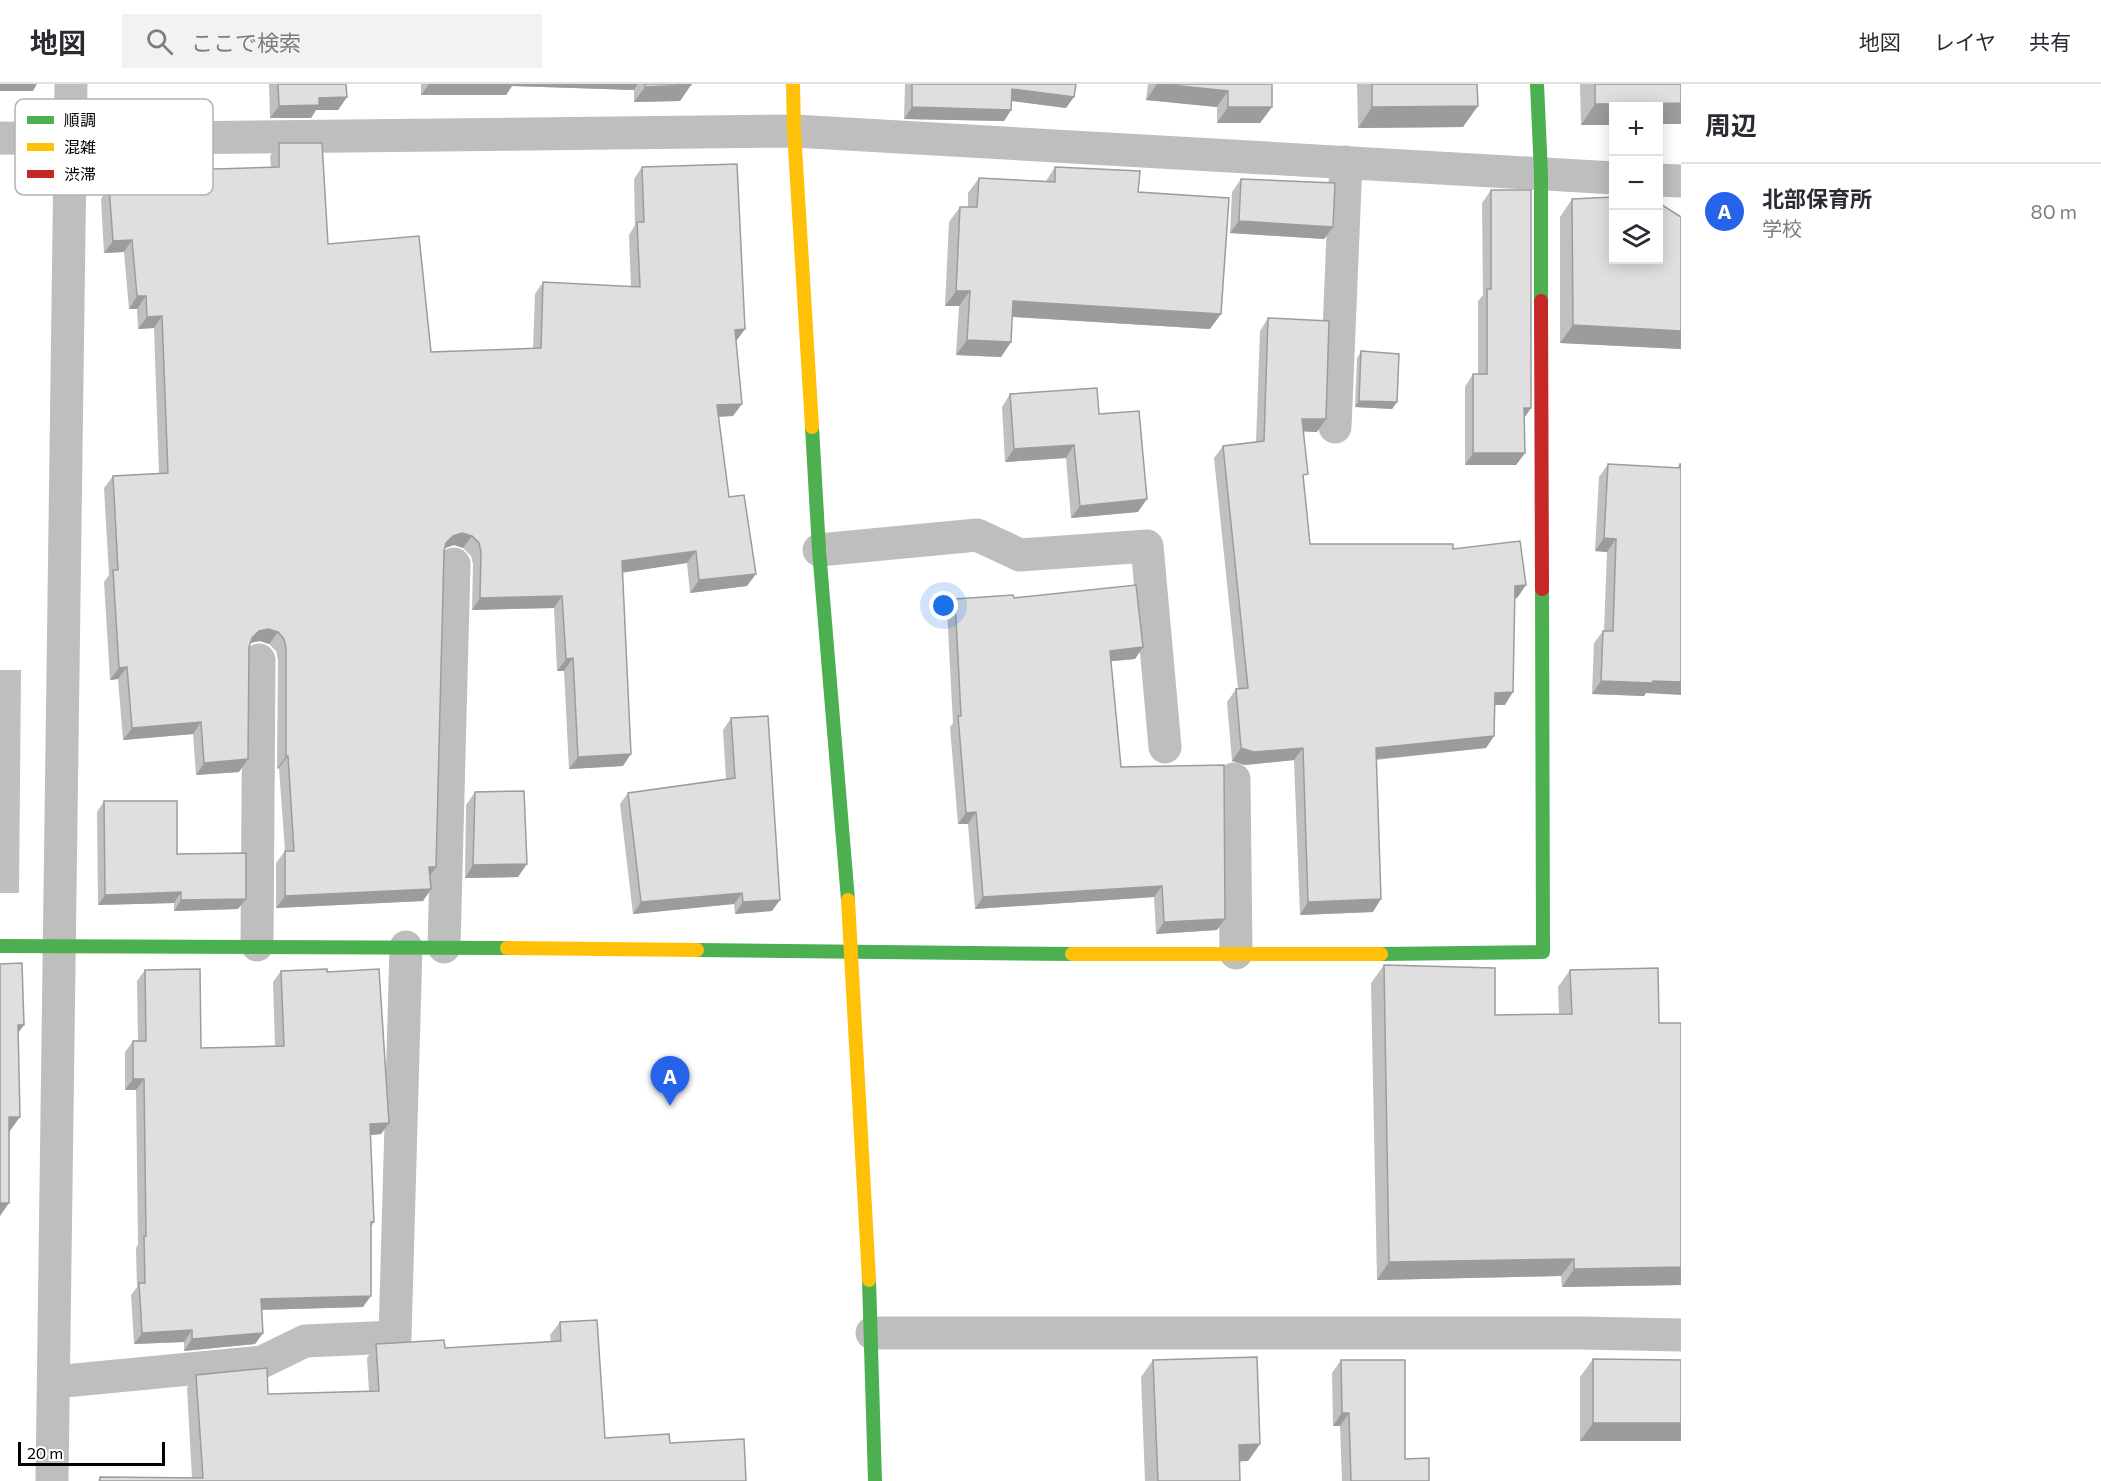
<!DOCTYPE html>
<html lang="ja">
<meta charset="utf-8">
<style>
body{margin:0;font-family:Commissioner,"Noto Sans JP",sans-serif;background:#f2f2f3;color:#2b2b33}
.controls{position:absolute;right:18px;top:18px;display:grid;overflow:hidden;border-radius:0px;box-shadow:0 3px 15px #0003}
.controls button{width:54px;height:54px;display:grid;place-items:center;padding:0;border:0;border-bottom:2px solid #e1e1e2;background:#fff;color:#2b2b33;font:30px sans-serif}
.scale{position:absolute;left:18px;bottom:15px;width:147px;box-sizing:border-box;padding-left:6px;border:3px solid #000;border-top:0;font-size:16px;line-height:21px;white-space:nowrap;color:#000;-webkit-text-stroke:4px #fff;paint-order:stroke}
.you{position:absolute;left:944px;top:522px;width:21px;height:21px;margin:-15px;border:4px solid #fff;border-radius:50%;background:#1a73e8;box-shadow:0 0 0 9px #1a73e833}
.badge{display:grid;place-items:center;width:39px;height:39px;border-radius:50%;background:#2563eb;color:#fff;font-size:20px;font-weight:700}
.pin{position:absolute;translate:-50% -50px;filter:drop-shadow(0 2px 3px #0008)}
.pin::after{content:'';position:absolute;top:32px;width:21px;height:18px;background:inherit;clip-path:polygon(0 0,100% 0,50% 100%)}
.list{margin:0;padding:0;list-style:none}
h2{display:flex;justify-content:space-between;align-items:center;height:78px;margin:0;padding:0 24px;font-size:26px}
h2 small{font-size:20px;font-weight:400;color:#7c7c81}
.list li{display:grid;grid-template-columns:39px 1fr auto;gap:18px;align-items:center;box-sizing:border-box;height:96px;padding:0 24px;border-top:2px solid #e1e1e2}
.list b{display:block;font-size:22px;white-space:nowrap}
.list p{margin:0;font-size:20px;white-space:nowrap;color:#7c7c81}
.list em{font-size:20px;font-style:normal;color:#7c7c81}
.icon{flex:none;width:33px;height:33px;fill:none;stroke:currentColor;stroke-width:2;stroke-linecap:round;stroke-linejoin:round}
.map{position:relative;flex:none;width:1681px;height:1397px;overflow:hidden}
header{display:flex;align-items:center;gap:36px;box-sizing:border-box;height:84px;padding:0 30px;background:#fff;border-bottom:2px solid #e1e1e2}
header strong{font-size:28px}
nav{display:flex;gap:33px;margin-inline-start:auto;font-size:21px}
.search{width:420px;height:54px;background:#f2f2f3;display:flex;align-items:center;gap:15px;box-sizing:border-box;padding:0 21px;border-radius:0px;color:#7c7c81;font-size:22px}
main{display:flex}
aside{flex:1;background:#fff}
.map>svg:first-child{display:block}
.water{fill:#bfbfbf}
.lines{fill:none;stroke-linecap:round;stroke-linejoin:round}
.street{stroke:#bebebe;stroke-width:33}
.fast{stroke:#4caf50;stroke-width:14}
.slow{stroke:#ffc107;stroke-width:14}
.jam{stroke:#c62828;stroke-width:14}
.wall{fill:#c0c0c0}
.shaded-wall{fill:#9c9c9c}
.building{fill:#dfdfdf;stroke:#9c9c9c;stroke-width:1.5}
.key{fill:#fff;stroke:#b2b2b2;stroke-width:1.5}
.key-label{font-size:16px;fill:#000}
</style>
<header>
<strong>地図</strong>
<div class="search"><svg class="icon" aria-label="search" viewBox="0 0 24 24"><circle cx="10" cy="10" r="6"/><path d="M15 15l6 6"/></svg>ここで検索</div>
<nav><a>地図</a><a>レイヤ</a><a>共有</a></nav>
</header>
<main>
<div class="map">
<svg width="1681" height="1397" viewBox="0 0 1681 1397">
<rect width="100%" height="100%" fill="#fff"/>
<path class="water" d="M 0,586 L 21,586 L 19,809 L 0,809 Z"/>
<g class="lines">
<path class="street" d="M 0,54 L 71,55 L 794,47 L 1614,94
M 1658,96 L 1681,97
M 1335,343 L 1346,78
M 819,466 L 977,451 L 1020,471 L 1147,462 L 1165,663
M 1234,695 L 1236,869
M 257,861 L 259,576
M 444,863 L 454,480
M 872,1249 L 1582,1249 L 1681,1251
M 54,1298 L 262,1278 L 305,1257 L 395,1253 L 406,863
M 52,1397 L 71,0"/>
<path class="fast" d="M 1537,0 L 1541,90 L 1541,217
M 812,343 L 819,466 L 848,816
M 0,862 L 507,864
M 697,866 L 1072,870
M 1381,870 L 1543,868 L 1542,505
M 869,1196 L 875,1397"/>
<path class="slow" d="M 793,0 L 794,47 L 812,343
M 848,816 L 869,1196
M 507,864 L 697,866
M 1072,870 L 1381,870"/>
<path class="jam" d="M 1541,217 L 1542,505"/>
</g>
<path class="wall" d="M 269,0 L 346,0 L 347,13 L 338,26 L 316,26 L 311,34 L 270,34 Z
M 421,0 L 691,0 L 680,17 L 634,18 L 634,6 L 512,2 L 506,11 L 421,11 Z
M 905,0 L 1076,0 L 1066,24 L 1012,17 L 1011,26 L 1004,37 L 904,35 Z
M 1148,0 L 1272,0 L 1272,23 L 1260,39 L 1217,39 L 1217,23 L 1146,16 Z
M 1357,0 L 1477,0 L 1463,43 L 1358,44 Z
M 1580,0 L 1681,0 L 1681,40 L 1659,40 L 1659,22 L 1581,41 Z
M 279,59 L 328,160 L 431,268 L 533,265 L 535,210 L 543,198 L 631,203 L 629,151 L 635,141 L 634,95 L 642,83 L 745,245 L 736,257 L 733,332 L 718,333 L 729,413 L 747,502 L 690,509 L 687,479 L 623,488 L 623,682 L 569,685 L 564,587 L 557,587 L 554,524 L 472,526 L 473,480 L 471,472 L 463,464 L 454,461 L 445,464 L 444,467 L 436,783 L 430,791 L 431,805 L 423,817 L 276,824 L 276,779 L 285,767 L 279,684 L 277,685 L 278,576 L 276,567 L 269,560 L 260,557 L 250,559 L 249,563 L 239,688 L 196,691 L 193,650 L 123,656 L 118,595 L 110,596 L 104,498 L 109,491 L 104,404 L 113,392 L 159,389 L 154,244 L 138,245 L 137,225 L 129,225 L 124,168 L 104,169 L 101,115 L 118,88 L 271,83 L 270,72 Z
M 1055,83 L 1138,108 L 1210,245 L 1012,233 L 1011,258 L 1001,273 L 956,271 L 959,222 L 945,222 L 949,138 L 960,123 L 968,123 L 968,109 L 979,94 L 1046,97 Z
M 1241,95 L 1333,143 L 1324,155 L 1230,149 L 1232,108 Z
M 1491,106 L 1531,324 L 1525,333 L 1525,369 L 1516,381 L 1465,381 L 1465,303 L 1473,290 L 1478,290 L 1478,217 L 1483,211 L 1482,119 Z
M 1572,115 L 1681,265 L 1560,259 L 1560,133 Z
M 1268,234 L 1317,348 L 1303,347 L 1303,396 L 1310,460 L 1453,465 L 1526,501 L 1517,514 L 1515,514 L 1505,621 L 1495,621 L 1494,652 L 1486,664 L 1376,676 L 1373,828 L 1300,831 L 1294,676 L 1245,681 L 1232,677 L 1227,618 L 1236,605 L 1238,605 L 1214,374 L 1223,362 L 1256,358 L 1260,247 Z
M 1361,267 L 1397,318 L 1392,325 L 1355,323 L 1357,274 Z
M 1010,310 L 1099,330 L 1138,428 L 1071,434 L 1066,374 L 1005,378 L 1002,323 Z
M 1608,380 L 1677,384 L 1680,380 L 1681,380 L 1646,609 L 1644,612 L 1592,610 L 1594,559 L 1603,547 L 1604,547 L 1607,468 L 1595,467 L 1599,393 Z
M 1014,514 L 1143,563 L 1135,575 L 1111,577 L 1121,683 L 1225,835 L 1217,846 L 1156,850 L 1154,813 L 975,825 L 968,740 L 958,740 L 950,643 L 953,639 L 947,526 L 955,515 Z
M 731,634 L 772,827 L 735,830 L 734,820 L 633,830 L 620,720 L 628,709 L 726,695 L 723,646 Z
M 475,708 L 518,793 L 465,794 L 466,721 Z
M 104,717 L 177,770 L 238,825 L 174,827 L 174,819 L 98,821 L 97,728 Z
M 1384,881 L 1495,931 L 1559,930 L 1558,903 L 1570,886 L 1659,939 L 1681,1201 L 1562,1203 L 1561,1192 L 1377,1196 L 1371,899 Z
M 145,886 L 201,964 L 275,962 L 273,898 L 281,887 L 327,888 L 389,1039 L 381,1050 L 370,1051 L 374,1138 L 371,1143 L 363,1223 L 261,1226 L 263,1249 L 255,1260 L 184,1267 L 184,1258 L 134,1260 L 131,1211 L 137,1203 L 136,1164 L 138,1160 L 136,1006 L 125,1006 L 125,968 L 133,957 L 138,957 L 137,897 Z
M 560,1238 L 605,1354 L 670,1359 L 746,1397 L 98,1397 L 100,1393 L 192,1394 L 187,1304 L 196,1291 L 268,1310 L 369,1307 L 367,1274 L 376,1260 L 445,1264 L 551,1258 L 550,1251 Z
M 1593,1275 L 1681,1276 L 1681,1357 L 1580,1357 L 1580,1293 Z
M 1153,1276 L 1260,1360 L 1248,1377 L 1239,1377 L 1240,1397 L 1145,1397 L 1141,1293 Z
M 1341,1276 L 1405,1375 L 1429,1397 L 1342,1397 L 1340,1342 L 1333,1342 L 1332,1289 Z"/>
<path class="shaded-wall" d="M 0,0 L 37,0 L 33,7 L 0,7 Z
M 429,0 L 638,0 L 634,6 L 512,2 L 506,11 L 421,11 Z
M 1157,0 L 1161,0 L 1228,7 L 1217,23 L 1146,16 Z
M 691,1 L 680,17 L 634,18 L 645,3 Z
M 1012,5 L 1074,13 L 1066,24 L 1004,16 Z
M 347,13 L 338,26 L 316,26 L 311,34 L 270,34 L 279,22 L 319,14 Z
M 1681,19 L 1681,40 L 1659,40 L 1659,22 L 1614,22 L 1614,41 L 1581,41 L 1595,20 Z
M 1478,22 L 1463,43 L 1358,44 L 1372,23 Z
M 912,23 L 1011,26 L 1004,37 L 904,35 Z
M 1228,23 L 1272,23 L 1260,39 L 1217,39 Z
M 1239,137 L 1333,143 L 1324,155 L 1230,149 Z
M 132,156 L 124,168 L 104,169 L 113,157 Z
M 956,207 L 970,207 L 959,222 L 945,222 Z
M 137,212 L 146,212 L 137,225 L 129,225 Z
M 1013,217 L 1221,230 L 1210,245 L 1002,232 Z
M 162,232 L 154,244 L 138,245 L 147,233 Z
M 1573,241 L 1681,247 L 1681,265 L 1560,259 Z
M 745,245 L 736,257 L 735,246 Z
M 967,256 L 1011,258 L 1001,273 L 956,271 Z
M 1359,317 L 1397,318 L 1392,325 L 1355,323 Z
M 742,320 L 733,332 L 708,333 L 717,321 Z
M 1524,324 L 1531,324 L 1522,337 Z
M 1302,335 L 1326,335 L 1317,348 L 1293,347 Z
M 1074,361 L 1066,374 L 1005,378 L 1014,365 Z
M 1473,369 L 1525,369 L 1516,381 L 1465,381 Z
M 1147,415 L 1138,428 L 1071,434 L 1080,422 Z
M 462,449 L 472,452 L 463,464 L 454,461 L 445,464 L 446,459 L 453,452 Z
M 1604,454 L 1616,455 L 1607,468 L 1595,467 Z
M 696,467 L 687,479 L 614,490 L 622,477 Z
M 756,490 L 747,502 L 690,509 L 699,496 Z
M 1526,501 L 1517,514 L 1507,515 L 1515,502 Z
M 562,512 L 554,524 L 472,526 L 480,514 Z
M 268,545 L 278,548 L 269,560 L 260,557 L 250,559 L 252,554 L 259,547 Z
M 1143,563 L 1135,575 L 1102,578 L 1110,567 Z
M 573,574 L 564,587 L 557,587 L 566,575 Z
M 127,583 L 118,595 L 110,596 L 119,584 Z
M 1601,597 L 1653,597 L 1681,598 L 1681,611 L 1646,609 L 1644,612 L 1592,610 Z
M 1513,608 L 1505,621 L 1486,621 L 1495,609 Z
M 201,638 L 193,650 L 123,656 L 132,644 Z
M 1494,652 L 1486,664 L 1367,676 L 1376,664 Z
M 1241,664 L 1303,664 L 1294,676 L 1245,681 L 1232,677 Z
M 631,670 L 623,682 L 569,685 L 578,673 Z
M 286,672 L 288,672 L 279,684 L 277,685 Z
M 248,675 L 239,688 L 196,691 L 204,679 Z
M 976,728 L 968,740 L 958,740 L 966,729 Z
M 527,780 L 518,793 L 465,794 L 473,781 Z
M 429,783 L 436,783 L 427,795 Z
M 1162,802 L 1154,813 L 975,825 L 983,813 Z
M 431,805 L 423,817 L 276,824 L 285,812 Z
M 181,808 L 174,819 L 98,821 L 105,811 Z
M 742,809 L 734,820 L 633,830 L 641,818 Z
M 246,815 L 238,825 L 174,827 L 181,816 Z
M 1381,815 L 1373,828 L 1300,831 L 1308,818 Z
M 780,816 L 772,827 L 735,830 L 743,818 Z
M 1225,835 L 1217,846 L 1156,850 L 1164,838 Z
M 18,941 L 24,941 L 13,956 Z
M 133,995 L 144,995 L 136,1006 L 125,1006 Z
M 9,1033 L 20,1033 L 9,1048 L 0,1048 Z
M 389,1039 L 381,1050 L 362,1052 L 370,1040 Z
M 0,1119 L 9,1119 L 0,1132 Z
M 1574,1175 L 1561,1192 L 1377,1196 L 1389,1178 Z
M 1681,1183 L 1681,1201 L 1562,1203 L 1574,1185 Z
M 371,1212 L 363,1223 L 253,1226 L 261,1215 Z
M 192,1246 L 184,1258 L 134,1260 L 142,1249 Z
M 263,1249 L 255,1260 L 184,1267 L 192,1255 Z
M 1342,1329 L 1349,1329 L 1340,1342 L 1333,1342 Z
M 1593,1339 L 1681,1339 L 1681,1357 L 1580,1357 Z
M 1260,1360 L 1248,1377 L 1228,1378 L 1239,1361 Z"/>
<path class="building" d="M 278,0 L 346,0 L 347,13 L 319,14 L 319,21 L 279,22 Z
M 645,0 L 691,0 L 691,1 L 645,3 Z
M 912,0 L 1076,0 L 1074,13 L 1012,5 L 1011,26 L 912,23 Z
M 1161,0 L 1272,0 L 1272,23 L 1228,23 L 1228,7 Z
M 1372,0 L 1477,0 L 1478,22 L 1372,23 Z
M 1595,0 L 1681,0 L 1681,19 L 1595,20 Z
M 279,59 L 322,59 L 328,160 L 419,152 L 431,268 L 541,264 L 543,198 L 640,203 L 637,138 L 644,138 L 642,83 L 737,80 L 745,245 L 735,246 L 742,320 L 717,321 L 729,413 L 744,411 L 756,490 L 699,496 L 696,467 L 622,477 L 631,670 L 578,673 L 573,574 L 566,575 L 562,512 L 480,514 L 481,468 L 479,459 L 472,452 L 462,449 L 453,452 L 446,459 L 444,467 L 436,783 L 429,783 L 431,805 L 285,812 L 285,767 L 294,767 L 288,672 L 286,672 L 286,564 L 284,555 L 278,548 L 268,545 L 259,547 L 252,554 L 249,563 L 248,675 L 204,679 L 201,638 L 132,644 L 127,583 L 119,584 L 113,486 L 118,486 L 113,392 L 168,389 L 162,232 L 147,233 L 146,212 L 137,212 L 132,156 L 113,157 L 109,103 L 118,88 L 279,83 Z
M 1055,83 L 1140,87 L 1138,108 L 1229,114 L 1221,230 L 1013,217 L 1011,258 L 967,256 L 970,207 L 956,207 L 960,123 L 977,123 L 979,94 L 1055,98 Z
M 1241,95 L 1335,99 L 1333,143 L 1239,137 Z
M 1491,106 L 1531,106 L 1531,324 L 1524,324 L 1525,369 L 1473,369 L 1473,290 L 1487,290 L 1487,205 L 1491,205 Z
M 1614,113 L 1614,176 L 1659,176 L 1659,119 L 1681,133 L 1681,247 L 1573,241 L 1572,115 Z
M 1268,234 L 1329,237 L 1326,335 L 1302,335 L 1308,390 L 1303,391 L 1310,460 L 1453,460 L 1453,465 L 1520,457 L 1526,501 L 1515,502 L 1513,608 L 1495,609 L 1494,652 L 1376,664 L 1381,815 L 1308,818 L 1303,664 L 1254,668 L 1241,664 L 1236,605 L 1248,604 L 1223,362 L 1264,357 Z
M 1361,267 L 1399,270 L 1397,318 L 1359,317 Z
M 1097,304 L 1099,330 L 1139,327 L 1147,415 L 1080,422 L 1074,361 L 1014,365 L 1010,310 Z
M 1608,380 L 1680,384 L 1680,380 L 1681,380 L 1681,598 L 1653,597 L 1653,599 L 1601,597 L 1603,547 L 1613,547 L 1616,455 L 1604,454 Z
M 1136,501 L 1143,563 L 1110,567 L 1121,683 L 1224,681 L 1225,835 L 1164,838 L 1162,802 L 983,813 L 976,728 L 966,729 L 958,632 L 961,632 L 955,515 L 1013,511 L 1014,514 Z
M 768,632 L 780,816 L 743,818 L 742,809 L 641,818 L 628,709 L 735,694 L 731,634 Z
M 524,707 L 527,780 L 473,781 L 475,708 Z
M 104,717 L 177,717 L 177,770 L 246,769 L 246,815 L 181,816 L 181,808 L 105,811 Z
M 22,879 L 24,941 L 18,941 L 20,1033 L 9,1033 L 9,1119 L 0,1119 L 0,880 Z
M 1384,881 L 1495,884 L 1495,931 L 1572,930 L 1570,886 L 1658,884 L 1659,939 L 1681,939 L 1681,1183 L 1574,1185 L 1574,1175 L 1389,1178 Z
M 200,885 L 201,964 L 284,962 L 281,887 L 327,885 L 327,888 L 379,885 L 389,1039 L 370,1040 L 374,1138 L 371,1138 L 371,1212 L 261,1215 L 263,1249 L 192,1255 L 192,1246 L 142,1249 L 139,1199 L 145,1199 L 144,1152 L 146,1152 L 144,995 L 133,995 L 133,957 L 146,957 L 145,886 Z
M 597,1236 L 605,1354 L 669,1350 L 670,1359 L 744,1355 L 746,1397 L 100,1397 L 100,1393 L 203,1394 L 196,1291 L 267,1284 L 268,1310 L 379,1307 L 376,1260 L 444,1256 L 445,1264 L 561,1257 L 560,1238 Z
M 1257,1273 L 1260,1360 L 1239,1361 L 1240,1397 L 1158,1397 L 1153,1276 Z
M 1593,1275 L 1681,1276 L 1681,1339 L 1593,1339 Z
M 1341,1276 L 1405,1276 L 1405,1375 L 1429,1374 L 1429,1397 L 1351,1397 L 1349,1329 L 1342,1329 Z"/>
<rect x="15" y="15" width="198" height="96" rx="9" class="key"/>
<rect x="27" y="32" width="27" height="8" fill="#4caf50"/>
<rect x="27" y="59" width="27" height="8" fill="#ffc107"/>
<rect x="27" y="86" width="27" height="8" fill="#c62828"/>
<g class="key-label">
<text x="64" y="42">順調</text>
<text x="64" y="69">混雑</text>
<text x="64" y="96">渋滞</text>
</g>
</svg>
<div class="controls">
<button>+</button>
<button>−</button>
<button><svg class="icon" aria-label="layers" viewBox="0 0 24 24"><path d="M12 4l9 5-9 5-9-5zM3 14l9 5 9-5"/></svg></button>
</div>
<div class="scale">20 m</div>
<div class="you"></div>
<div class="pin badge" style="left:670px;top:1022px">A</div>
</div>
<aside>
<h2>周辺<small></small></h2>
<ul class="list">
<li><span class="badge">A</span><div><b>北部保育所</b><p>学校</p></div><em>80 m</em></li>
</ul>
</aside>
</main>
